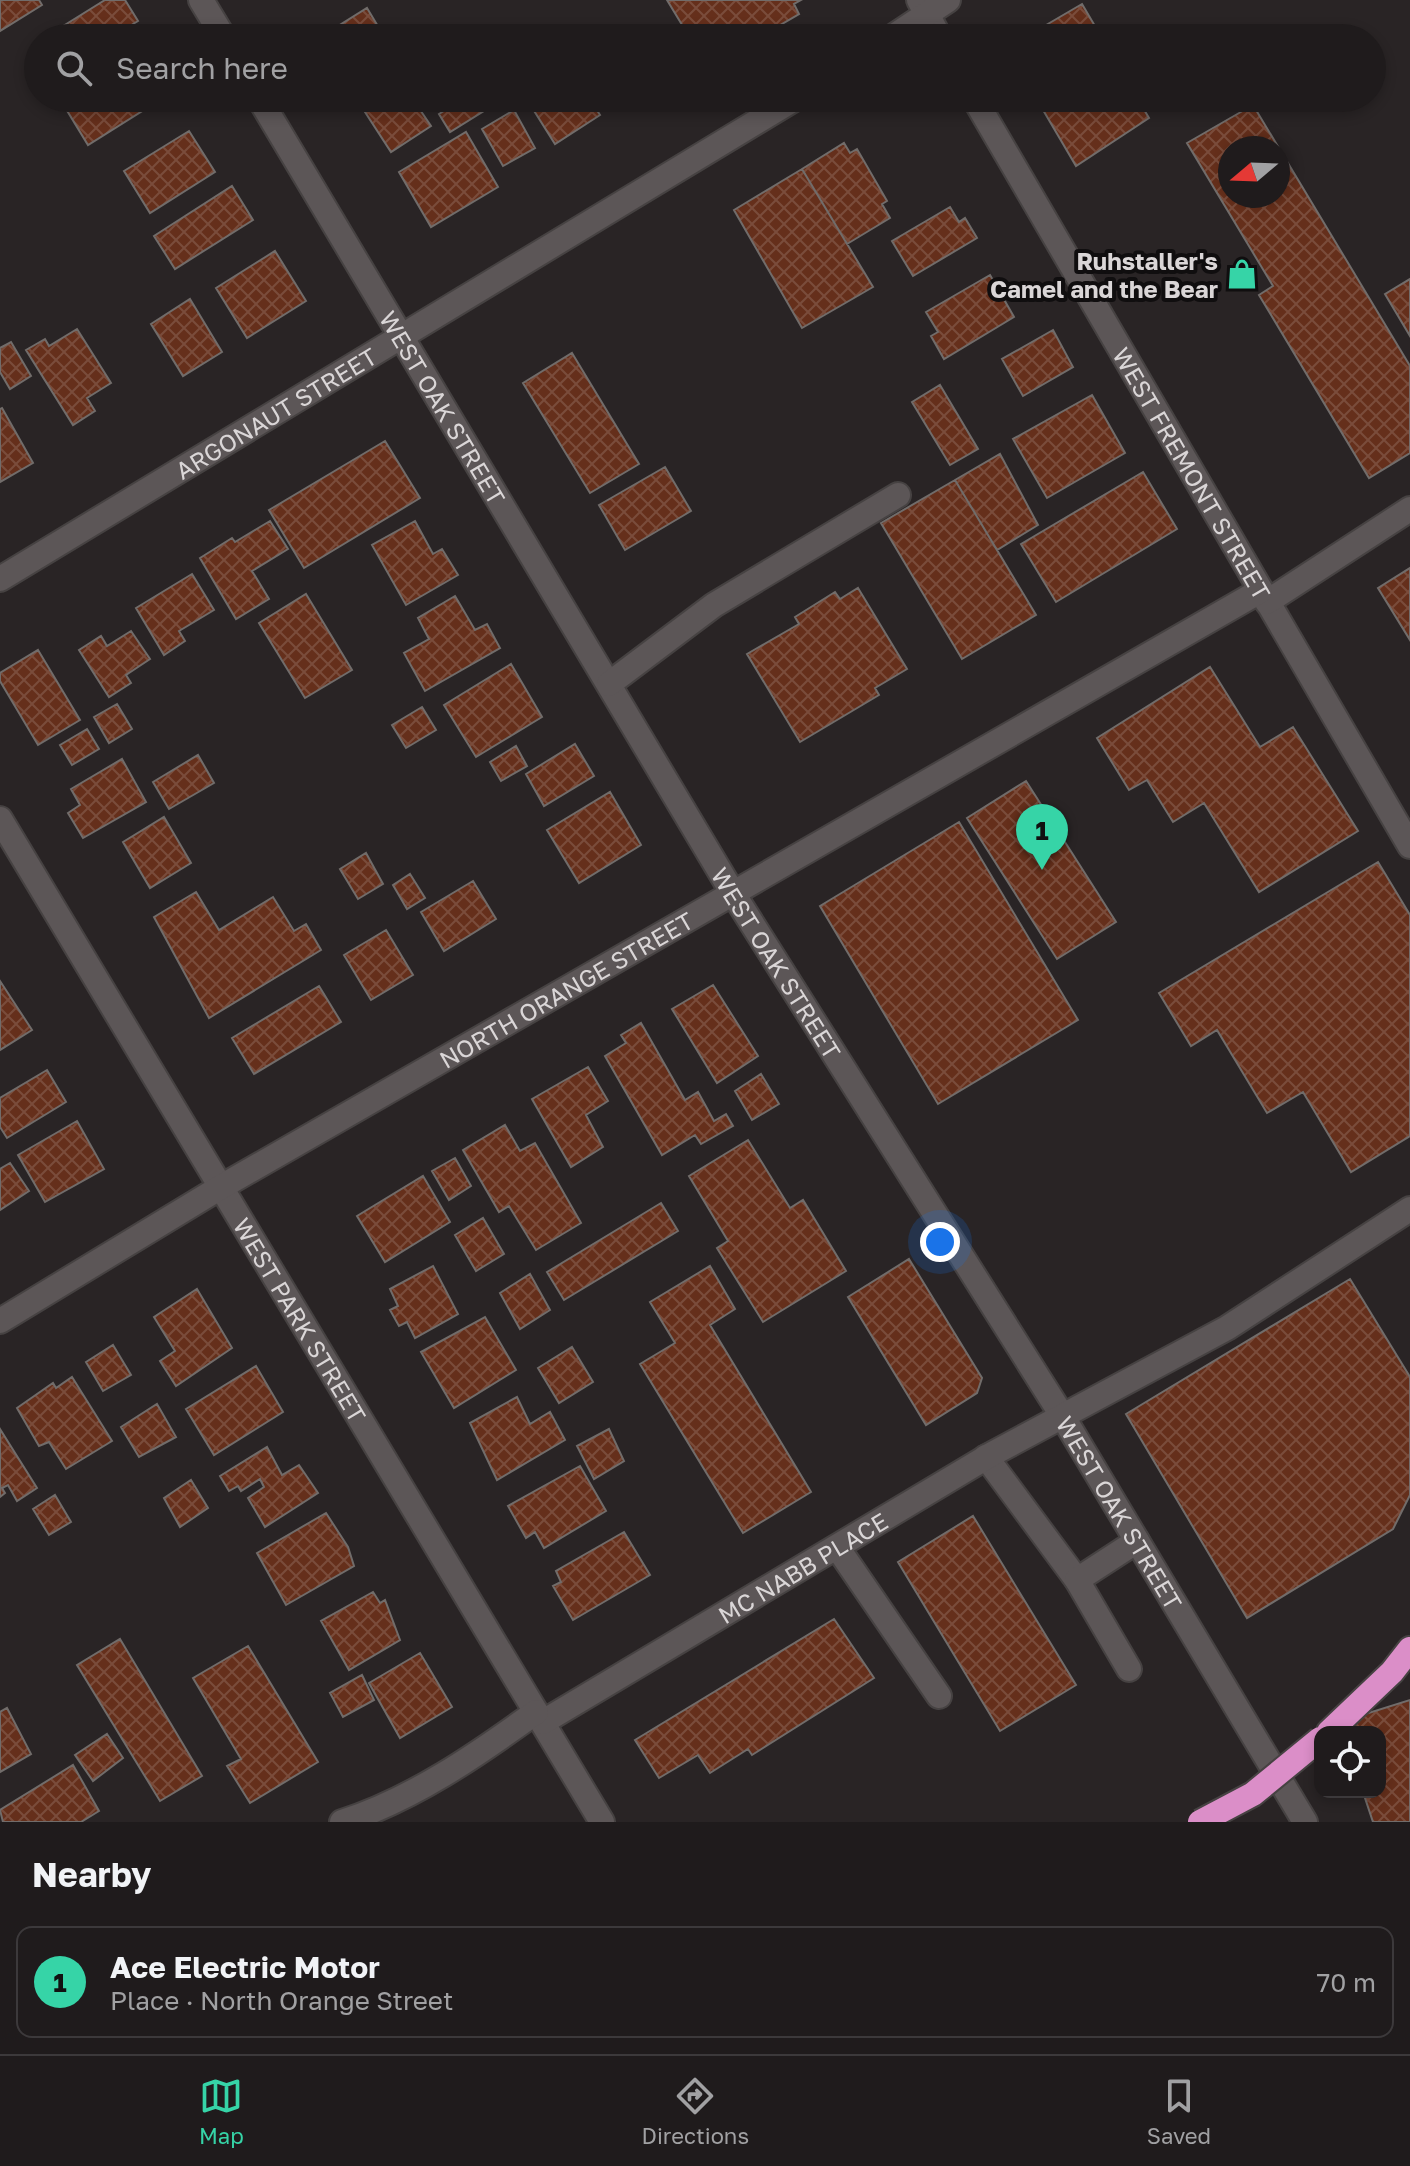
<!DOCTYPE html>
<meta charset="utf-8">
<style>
body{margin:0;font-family:"Golos Text",sans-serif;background:#272425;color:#f1f3f6}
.controls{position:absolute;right:24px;bottom:24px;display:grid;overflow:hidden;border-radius:16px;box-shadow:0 4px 12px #0003}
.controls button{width:72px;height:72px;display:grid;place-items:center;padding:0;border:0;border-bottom:2px solid #3c393b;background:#1f1b1c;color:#f1f3f6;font:40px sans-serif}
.compass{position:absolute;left:1218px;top:136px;width:72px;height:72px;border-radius:50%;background:#1f1b1c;box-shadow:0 4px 12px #0003;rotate:251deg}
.you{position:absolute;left:940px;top:1242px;width:28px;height:28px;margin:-20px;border:6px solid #fff;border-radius:50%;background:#1a73e8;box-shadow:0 0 0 12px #1a73e833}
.badge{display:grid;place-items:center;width:52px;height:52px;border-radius:50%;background:#36d4a7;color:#111;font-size:26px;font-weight:700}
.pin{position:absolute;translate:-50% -66px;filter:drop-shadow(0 2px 4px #0008)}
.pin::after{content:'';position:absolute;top:42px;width:28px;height:24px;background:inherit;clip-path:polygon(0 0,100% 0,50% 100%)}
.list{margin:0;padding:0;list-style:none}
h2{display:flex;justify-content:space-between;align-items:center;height:104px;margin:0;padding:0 32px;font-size:34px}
h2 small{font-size:26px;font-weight:400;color:#a1a1a3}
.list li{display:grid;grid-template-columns:52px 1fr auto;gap:24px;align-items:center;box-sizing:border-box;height:112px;margin:0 16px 16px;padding:0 16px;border:2px solid #3c393b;border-radius:16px}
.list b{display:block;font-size:30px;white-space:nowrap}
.list p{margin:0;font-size:26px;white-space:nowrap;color:#a1a1a3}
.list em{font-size:26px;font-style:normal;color:#a1a1a3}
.icon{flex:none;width:44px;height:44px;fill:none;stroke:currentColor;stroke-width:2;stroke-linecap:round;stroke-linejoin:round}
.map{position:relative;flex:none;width:1410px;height:1822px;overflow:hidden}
.search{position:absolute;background:#1f1b1c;box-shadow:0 4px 12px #0003;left:24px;right:24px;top:24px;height:88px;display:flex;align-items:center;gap:20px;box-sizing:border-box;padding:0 28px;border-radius:44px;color:#a1a1a3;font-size:30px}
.sheet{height:232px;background:#1f1b1c}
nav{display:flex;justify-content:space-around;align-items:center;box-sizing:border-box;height:112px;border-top:2px solid #3c393b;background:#1f1b1c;font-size:22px;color:#a1a1a3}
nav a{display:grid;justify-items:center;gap:4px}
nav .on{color:#36d4a7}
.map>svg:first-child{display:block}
.building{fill:url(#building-cross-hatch);stroke:#716c6a;stroke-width:2;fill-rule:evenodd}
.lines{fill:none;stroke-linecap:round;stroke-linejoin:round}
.minor-casing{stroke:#464242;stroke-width:28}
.highway-casing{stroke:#464242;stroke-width:28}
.minor{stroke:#5c5657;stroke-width:24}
.highway{stroke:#db8ec8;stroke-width:24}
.highway-bridge-casing{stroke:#464242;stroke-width:28;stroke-linecap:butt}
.highway-bridge{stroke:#db8ec8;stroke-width:24}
.labels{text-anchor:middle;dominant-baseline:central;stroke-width:8;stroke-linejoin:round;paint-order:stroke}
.poi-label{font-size:24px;font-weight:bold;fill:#dad6d7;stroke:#100e0f;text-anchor:end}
.street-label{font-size:24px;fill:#dad6d7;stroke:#100e0f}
</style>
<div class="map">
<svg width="1410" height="1822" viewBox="0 0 1410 1822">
<defs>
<pattern id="building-cross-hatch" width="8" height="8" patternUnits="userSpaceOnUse" patternTransform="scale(2)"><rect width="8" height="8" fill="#652f1b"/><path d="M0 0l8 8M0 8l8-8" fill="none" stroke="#7a4c3b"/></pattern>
</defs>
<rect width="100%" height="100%" fill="#292425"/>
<path class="building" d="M 0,0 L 39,0 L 42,5 L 0,31 Z
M 105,0 L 125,0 L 138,21 L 110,38 L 44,38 Z
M 667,0 L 801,0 L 794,4 L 799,14 L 758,38 L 690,38 Z
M 1082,4 L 1102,38 L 1024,38 Z
M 367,8 L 385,38 L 319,38 Z
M 72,98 L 163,98 L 88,145 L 63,104 Z
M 386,98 L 412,98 L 431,126 L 391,152 L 365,112 Z
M 465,98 L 500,101 L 450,132 L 439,114 Z
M 526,98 L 589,98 L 600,115 L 555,144 Z
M 1036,98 L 1137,98 L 1149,118 L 1076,166 Z
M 1253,105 L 1410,366 L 1410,453 L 1369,478 L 1259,295 L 1273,286 L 1187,143 ZM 1230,148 L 1278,148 L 1278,196 L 1230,196 Z
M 514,110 L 535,148 L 503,166 L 482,129 Z
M 189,131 L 215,172 L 150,213 L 124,171 Z
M 466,132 L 498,187 L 431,227 L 399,172 Z
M 844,143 L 850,153 L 857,149 L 887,201 L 882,204 L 890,218 L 847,244 L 802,169 Z
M 802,169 L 873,287 L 802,328 L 734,210 Z
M 232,186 L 253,220 L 175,269 L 154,236 Z
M 950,207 L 959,222 L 965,218 L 977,238 L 913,276 L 892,241 Z
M 275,251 L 306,301 L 247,338 L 216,288 Z
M 990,275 L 1014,317 L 944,359 L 931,336 L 938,332 L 926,312 Z
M 1410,279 L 1410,336 L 1385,294 Z
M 190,299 L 222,352 L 183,376 L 151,324 Z
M 77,329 L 111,383 L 87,398 L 95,411 L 73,425 L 26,350 L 45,339 L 49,346 Z
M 1053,330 L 1073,367 L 1023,396 L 1002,359 Z
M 11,342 L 31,376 L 10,389 L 0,372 L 0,348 Z
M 572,353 L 639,464 L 590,493 L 523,383 Z
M 940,385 L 978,449 L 950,465 L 912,402 Z
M 1092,395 L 1125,453 L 1047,498 L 1013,439 Z
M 2,408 L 33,463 L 0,482 L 0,409 Z
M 385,441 L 420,498 L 304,568 L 269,510 Z
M 1000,454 L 1038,525 L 997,550 L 955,480 Z
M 665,467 L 691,511 L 625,550 L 599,505 Z
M 1143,472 L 1177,529 L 1056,602 L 1021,544 Z
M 955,480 L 1036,615 L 962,659 L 881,523 Z
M 270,521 L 288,549 L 252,571 L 269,599 L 236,619 L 200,558 L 232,538 L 235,542 Z
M 415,521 L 433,554 L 442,549 L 458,575 L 406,605 L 372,545 Z
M 1410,568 L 1410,640 L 1378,588 Z
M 192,574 L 214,610 L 179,631 L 185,641 L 164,655 L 136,608 Z
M 858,588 L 907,669 L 875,688 L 879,695 L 800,742 L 747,654 L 799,624 L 795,617 L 835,592 L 840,599 Z
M 306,594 L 352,670 L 305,698 L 259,623 Z
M 455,596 L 475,630 L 487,624 L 500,648 L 425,691 L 404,653 L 429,639 L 418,618 Z
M 131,631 L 150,659 L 126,675 L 131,683 L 109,697 L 79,650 L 101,636 L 107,646 Z
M 38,650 L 80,720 L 38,745 L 0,681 L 0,673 Z
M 511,664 L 542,717 L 476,757 L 444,705 Z
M 1210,667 L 1260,747 L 1293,727 L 1358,831 L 1259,892 L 1204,803 L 1173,822 L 1147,780 L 1129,790 L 1097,738 Z
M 117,704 L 132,729 L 109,743 L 94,717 Z
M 422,707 L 436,730 L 406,748 L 392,725 Z
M 87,729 L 99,749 L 72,765 L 60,745 Z
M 575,744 L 594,776 L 544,806 L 526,774 Z
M 516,746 L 527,766 L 501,781 L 490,762 Z
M 198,755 L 214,783 L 169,809 L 153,782 Z
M 122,759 L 146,802 L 83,838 L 68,813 L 80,805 L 71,789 Z
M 1026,781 L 1116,922 L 1057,959 L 967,818 Z
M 610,792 L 641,845 L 579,883 L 547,830 Z
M 164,817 L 191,863 L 150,888 L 123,842 Z
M 959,822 L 1078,1020 L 938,1104 L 820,906 Z
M 366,853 L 383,884 L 358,899 L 340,869 Z
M 1378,862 L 1410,915 L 1410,1136 L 1351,1172 L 1303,1092 L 1267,1113 L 1217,1030 L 1191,1046 L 1159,993 Z
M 410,874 L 425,898 L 407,909 L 393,885 Z
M 473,881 L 496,919 L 444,951 L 421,912 Z
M 196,892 L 219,930 L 273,897 L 294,931 L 306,924 L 321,950 L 209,1018 L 154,917 Z
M 386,930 L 413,975 L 371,1000 L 344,955 Z
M 0,981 L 32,1030 L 0,1050 Z
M 713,985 L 758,1056 L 717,1083 L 672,1009 Z
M 319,986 L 341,1022 L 254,1074 L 232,1038 Z
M 641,1023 L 685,1100 L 698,1092 L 714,1121 L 726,1114 L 733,1126 L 701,1144 L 695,1135 L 662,1155 L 605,1056 L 626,1043 L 621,1035 Z
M 588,1067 L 608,1101 L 586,1115 L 603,1147 L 571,1167 L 532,1099 Z
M 47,1070 L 66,1102 L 7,1138 L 0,1127 L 0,1098 Z
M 761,1074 L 779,1104 L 752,1120 L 735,1091 Z
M 77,1121 L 104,1169 L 45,1202 L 18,1155 Z
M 505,1125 L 520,1151 L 535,1143 L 581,1223 L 536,1250 L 509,1206 L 499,1212 L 463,1150 Z
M 748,1140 L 790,1208 L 803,1200 L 846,1271 L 763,1322 L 717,1248 L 728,1241 L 689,1176 Z
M 455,1158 L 471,1186 L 449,1200 L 432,1171 Z
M 10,1163 L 29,1191 L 0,1210 L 0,1169 Z
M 423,1176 L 450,1222 L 385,1262 L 357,1216 Z
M 661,1203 L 678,1231 L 564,1300 L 547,1272 Z
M 483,1218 L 504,1254 L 476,1271 L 455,1235 Z
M 909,1259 L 982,1378 L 977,1393 L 926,1425 L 848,1297 Z
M 433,1266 L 458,1314 L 415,1338 L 407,1322 L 399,1326 L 390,1310 L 398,1306 L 390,1289 Z
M 710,1266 L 735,1309 L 710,1325 L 811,1492 L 743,1533 L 640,1364 L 675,1343 L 650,1302 Z
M 530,1274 L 550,1310 L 520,1329 L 500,1293 Z
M 1350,1279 L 1410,1377 L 1410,1495 L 1393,1529 L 1247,1618 L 1126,1414 Z
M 197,1289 L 232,1348 L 176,1386 L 160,1361 L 175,1351 L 154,1317 Z
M 485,1317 L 516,1370 L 454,1408 L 421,1352 Z
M 113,1345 L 131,1375 L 103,1391 L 86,1362 Z
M 572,1347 L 593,1382 L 559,1403 L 538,1368 Z
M 256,1366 L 283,1412 L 214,1455 L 186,1409 Z
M 72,1377 L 112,1441 L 66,1469 L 49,1442 L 39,1446 L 17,1408 L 53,1383 L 56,1388 Z
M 517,1397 L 530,1424 L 550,1412 L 565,1440 L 497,1480 L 470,1423 Z
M 157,1404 L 176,1437 L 139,1457 L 121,1427 Z
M 0,1429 L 37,1488 L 17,1501 L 8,1485 L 2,1488 L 5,1493 L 0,1497 Z
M 609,1429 L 624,1461 L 594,1479 L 577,1446 Z
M 267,1447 L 282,1475 L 299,1465 L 318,1493 L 265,1527 L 248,1498 L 264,1487 L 260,1479 L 241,1491 L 238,1486 L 229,1491 L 220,1476 Z
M 580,1466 L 606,1511 L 544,1548 L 535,1532 L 526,1538 L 508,1506 Z
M 191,1480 L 208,1508 L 180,1527 L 164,1498 Z
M 55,1495 L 71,1522 L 49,1535 L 33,1509 Z
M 326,1513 L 348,1547 L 354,1566 L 286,1605 L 257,1553 Z
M 973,1516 L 1076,1685 L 1000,1731 L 898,1562 Z
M 624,1532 L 650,1575 L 573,1620 L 553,1586 L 561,1582 L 556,1571 Z
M 373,1592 L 380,1603 L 385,1600 L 400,1640 L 349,1670 L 321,1621 Z
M 834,1619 L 874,1678 L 752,1755 L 748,1749 L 710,1773 L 698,1755 L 659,1778 L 635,1740 Z
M 120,1639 L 202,1776 L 160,1801 L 77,1665 Z
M 248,1646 L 318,1762 L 250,1803 L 227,1766 L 241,1759 L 193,1678 Z
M 420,1653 L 452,1707 L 400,1738 L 369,1683 Z
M 362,1675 L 374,1700 L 343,1717 L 330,1693 Z
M 1410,1700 L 1410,1822 L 1373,1822 L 1363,1792 L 1380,1792 L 1380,1732 L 1343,1732 L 1340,1722 Z
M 7,1708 L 31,1754 L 0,1772 L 0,1712 Z
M 107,1734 L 123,1758 L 93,1781 L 75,1755 Z
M 73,1765 L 99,1811 L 81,1822 L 3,1822 L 0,1810 Z"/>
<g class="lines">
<g class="minor-casing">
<g id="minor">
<path d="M 201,0 L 224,38"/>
<path d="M 919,0 L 940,38"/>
<path d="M 891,38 L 948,0"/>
<path id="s1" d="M 259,98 L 734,895 L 1063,1417 L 1305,1822"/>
<path id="s2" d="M 974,98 L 1410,846"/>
<path id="s3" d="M 0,579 L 796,98"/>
<path d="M 1267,602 L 1410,509"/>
<path d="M 609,684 L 714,605 L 898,495"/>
<path id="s4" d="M 0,819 L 602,1822"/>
<path id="s5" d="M 0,1321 L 221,1187 L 1260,591"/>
<path d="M 986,1457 L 1077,1580"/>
<path d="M 837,1547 L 939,1696"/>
<path d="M 1129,1669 L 1077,1580 L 1137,1541"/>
<path id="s6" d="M 543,1722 L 992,1454 L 1227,1328 L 1410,1209"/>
<path d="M 342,1822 C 412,1800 478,1754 536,1712"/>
</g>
</g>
<g class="highway-casing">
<path id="highway" d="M 1329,1732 L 1392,1672 L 1410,1649"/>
</g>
<use href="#minor" class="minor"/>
<use href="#highway" class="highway"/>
<g class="highway-bridge-casing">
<path id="highway-bridge" d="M 1200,1822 L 1253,1794 L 1320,1739"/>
</g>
<use href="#highway-bridge" class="highway-bridge"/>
</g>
<defs>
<g id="shop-bare" transform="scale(2.4)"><path d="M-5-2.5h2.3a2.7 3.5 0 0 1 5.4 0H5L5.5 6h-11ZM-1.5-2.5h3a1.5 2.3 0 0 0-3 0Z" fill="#36d4a7" stroke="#100e0f" stroke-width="2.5" paint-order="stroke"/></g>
</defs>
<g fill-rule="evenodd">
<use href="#shop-bare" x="1242" y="274"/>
</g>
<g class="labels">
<g class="poi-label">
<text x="1218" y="260">Ruhstaller's<tspan x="1218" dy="28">Camel and the Bear</tspan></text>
</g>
<g class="street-label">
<text stroke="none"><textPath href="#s1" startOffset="360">WEST OAK STREET</textPath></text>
<text stroke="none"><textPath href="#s3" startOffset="322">ARGONAUT STREET</textPath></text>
<text stroke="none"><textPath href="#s2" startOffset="434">WEST FREMONT STREET</textPath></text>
<text stroke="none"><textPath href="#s1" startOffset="1008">WEST OAK STREET</textPath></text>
<text stroke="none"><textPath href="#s5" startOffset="656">NORTH ORANGE STREET</textPath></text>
<text stroke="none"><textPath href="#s4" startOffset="584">WEST PARK STREET</textPath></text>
<text stroke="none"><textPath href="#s1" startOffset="1656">WEST OAK STREET</textPath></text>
<text stroke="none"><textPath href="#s6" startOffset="302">MC NABB PLACE</textPath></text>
</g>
</g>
</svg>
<div class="controls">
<button><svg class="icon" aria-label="locate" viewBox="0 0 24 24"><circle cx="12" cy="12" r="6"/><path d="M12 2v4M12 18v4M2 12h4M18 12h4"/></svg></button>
</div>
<svg class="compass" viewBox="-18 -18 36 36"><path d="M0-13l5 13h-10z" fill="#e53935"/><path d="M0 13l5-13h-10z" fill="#a1a1a3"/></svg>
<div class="you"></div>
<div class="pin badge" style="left:1042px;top:870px">1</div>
<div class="search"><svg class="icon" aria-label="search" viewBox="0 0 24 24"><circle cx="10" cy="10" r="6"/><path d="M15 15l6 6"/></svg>Search here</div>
</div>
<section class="sheet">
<h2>Nearby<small></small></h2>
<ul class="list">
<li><span class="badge">1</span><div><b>Ace Electric Motor</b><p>Place · North Orange Street</p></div><em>70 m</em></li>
</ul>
</section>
<nav>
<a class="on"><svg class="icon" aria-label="map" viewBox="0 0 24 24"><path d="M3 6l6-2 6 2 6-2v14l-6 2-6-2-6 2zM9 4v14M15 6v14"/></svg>Map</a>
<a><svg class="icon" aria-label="directions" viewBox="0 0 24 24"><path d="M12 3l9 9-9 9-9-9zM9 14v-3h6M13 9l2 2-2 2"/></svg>Directions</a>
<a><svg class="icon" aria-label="saved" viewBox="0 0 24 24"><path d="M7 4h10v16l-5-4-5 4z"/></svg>Saved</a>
</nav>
